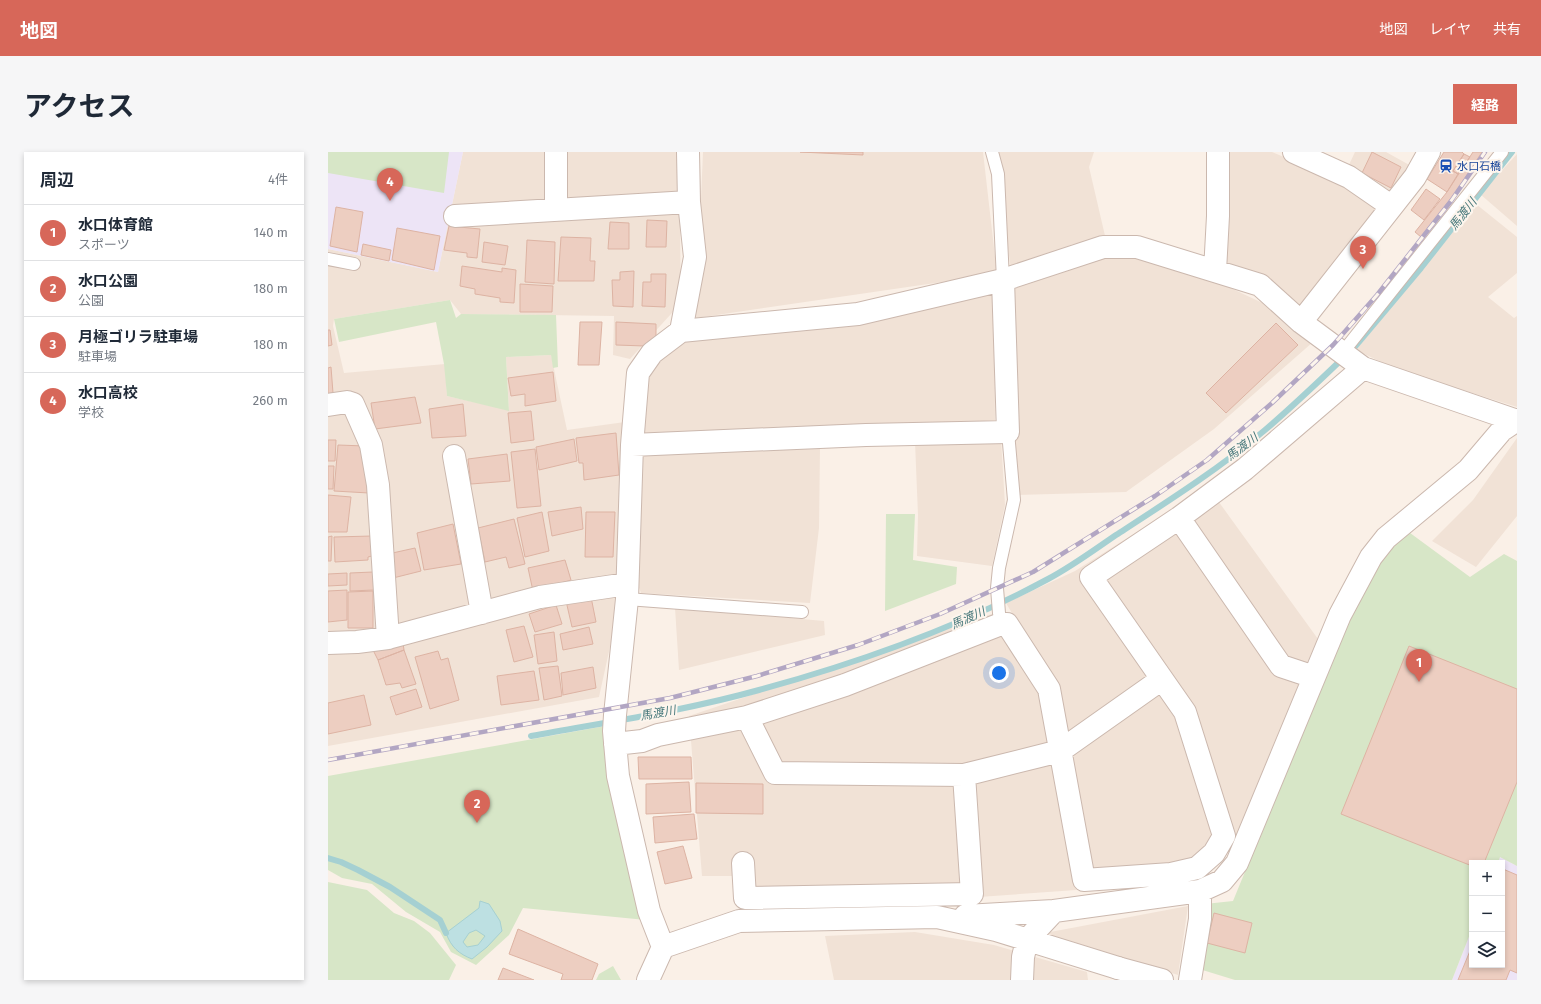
<!DOCTYPE html>
<html lang="ja">
<meta charset="utf-8">
<style>
body{margin:0;font-family:"Fira Sans","Noto Sans JP",sans-serif;background:#f6f6f7;color:#1f2937}
.controls{position:absolute;right:12px;bottom:12px;display:grid;overflow:hidden;border-radius:0px;box-shadow:0 2px 6px #0003}
.controls button{width:36px;height:36px;display:grid;place-items:center;padding:0;border:0;border-bottom:1px solid #e0e1e3;background:#fff;color:#1f2937;font:20px sans-serif}
.you{position:absolute;left:671px;top:521px;width:14px;height:14px;margin:-10px;border:3px solid #fff;border-radius:50%;background:#1a73e8;box-shadow:0 0 0 6px #1a73e833}
.badge{display:grid;place-items:center;width:26px;height:26px;border-radius:50%;background:#d76759;color:#fff;font-size:13px;font-weight:700}
.pin{position:absolute;translate:-50% -33px;filter:drop-shadow(0 1px 2px #0008)}
.pin::after{content:'';position:absolute;top:21px;width:14px;height:12px;background:inherit;clip-path:polygon(0 0,100% 0,50% 100%)}
.list{margin:0;padding:0;list-style:none}
h2{display:flex;justify-content:space-between;align-items:center;height:52px;margin:0;padding:0 16px;font-size:17px}
h2 small{font-size:13px;font-weight:400;color:#747a83}
.list li{display:grid;grid-template-columns:26px 1fr auto;gap:12px;align-items:center;box-sizing:border-box;height:56px;padding:0 16px;border-top:1px solid #e0e1e3}
.list b{display:block;font-size:15px;white-space:nowrap}
.list p{margin:0;font-size:13px;white-space:nowrap;color:#747a83}
.list em{font-size:13px;font-style:normal;color:#747a83}
.icon{flex:none;width:22px;height:22px;fill:none;stroke:currentColor;stroke-width:2;stroke-linecap:round;stroke-linejoin:round}
.map{position:relative;flex:none;width:1189px;height:828px;overflow:hidden;border-radius:0px}
header{display:flex;align-items:center;gap:24px;box-sizing:border-box;height:56px;padding:0 20px;background:#d76759;color:#fff}
header strong{font-size:19px}
nav{display:flex;gap:22px;margin-inline-start:auto;font-size:14px}
.intro{display:flex;align-items:center;justify-content:space-between;box-sizing:border-box;height:96px;padding:0 24px}
h1{margin:0;font-size:28px}
.button{padding:10px 18px;border-radius:0px;background:#d76759;color:#fff;font-size:14px;font-weight:700}
main{display:flex;gap:24px;padding:0 24px}
aside{flex:1;background:#fff;border-radius:0px;box-shadow:0 2px 6px #0003}
.map>svg:first-child{display:block}
.residential{fill:#f1e2d6}
.education{fill:#ede4f6}
.green{fill:#d7e6c7}
.water{fill:#bde0e2;stroke:#a5d0d2;fill-rule:evenodd}
.lines{fill:none;stroke-linecap:round;stroke-linejoin:round}
.stream{stroke:#a5d0d2;stroke-width:6}
.building{fill:#edcec1;stroke:#ddb3a3}
.service-casing{stroke:#cbb8ae;stroke-width:14}
.minor-casing{stroke:#cbb8ae;stroke-width:24}
.tertiary-casing{stroke:#cbb8ae;stroke-width:24}
.service{stroke:#fff;stroke-width:12}
.minor{stroke:#fff;stroke-width:22}
.tertiary{stroke:#fff;stroke-width:22}
.rail-casing{stroke:#b2a6c3;stroke-width:4.5}
.rail{stroke:#fdf5ed;stroke-width:3;stroke-dasharray:9;stroke-linecap:butt}
.labels{text-anchor:middle;dominant-baseline:central;stroke-width:4;stroke-linejoin:round;paint-order:stroke}
.transit-label{font-size:11px;fill:#164399;stroke:#fdf5ed;text-anchor:start}
.water-label{font-size:12px;font-style:italic;fill:#47787b;stroke:#fdf5ed}
</style>
<header>
<strong>地図</strong>
<nav><a>地図</a><a>レイヤ</a><a>共有</a></nav>
</header>
<div class="intro"><h1>アクセス</h1><a class="button">経路</a></div>
<main>
<aside>
<h2>周辺<small>4件</small></h2>
<ul class="list">
<li><span class="badge">1</span><div><b>水口体育館</b><p>スポーツ</p></div><em>140 m</em></li>
<li><span class="badge">2</span><div><b>水口公園</b><p>公園</p></div><em>180 m</em></li>
<li><span class="badge">3</span><div><b>月極ゴリラ駐車場</b><p>駐車場</p></div><em>180 m</em></li>
<li><span class="badge">4</span><div><b>水口高校</b><p>学校</p></div><em>260 m</em></li>
</ul>
</aside>
<div class="map">
<svg width="1189" height="828" viewBox="0 0 1189 828">
<rect width="100%" height="100%" fill="#faf0e7"/>
<path class="residential" d="M 135,0 L 351,0 L 353,151 L 302,207 L 285,203 L 286,164 L 133,162 L 122,148 L 6,167 L 5,174 L 16,221 L 117,212 L 119,244 L 181,258 L 178,205 L 223,203 L 239,278 L 297,270 L 285,481 L 271,545 L 0,594 L 0,97 L 110,120 Z
M 375,0 L 655,0 L 669,122 L 368,166 Z
M 667,0 L 766,0 L 761,15 L 778,88 L 745,92 L 683,118 Z
M 899,0 L 944,0 L 1020,32 L 1049,52 L 1051,63 L 975,153 L 966,154 L 934,128 L 892,107 Z
M 1027,0 L 1058,0 L 1085,15 L 1068,41 L 1056,41 L 1019,17 Z
M 1189,2 L 1189,74 L 1152,42 Z
M 1148,52 L 1189,85 L 1189,121 L 1160,145 L 1186,166 L 1189,164 L 1189,255 L 1068,217 L 1028,198 Z
M 755,103 L 810,103 L 879,125 L 941,154 L 985,190 L 886,277 L 798,340 L 688,343 L 684,134 Z
M 666,136 L 667,271 L 315,283 L 318,213 L 374,179 Z
M 1189,286 L 1189,364 L 1148,415 L 1104,389 L 1145,348 Z
M 673,287 L 677,353 L 664,414 L 589,404 L 590,363 L 587,290 Z
M 492,296 L 491,376 L 482,451 L 313,441 L 307,425 L 310,297 Z
M 880,335 L 990,487 L 932,636 L 902,697 L 851,724 L 762,739 L 727,535 L 678,451 L 747,419 Z
M 347,456 L 496,469 L 497,483 L 351,518 Z
M 664,462 L 716,542 L 748,738 L 651,745 L 412,753 L 410,724 L 374,724 L 361,564 Z
M 860,754 L 850,823 L 717,781 Z
M 587,780 L 666,793 L 759,820 L 760,828 L 506,828 L 497,784 Z"/>
<path class="education" d="M 0,0 L 135,0 L 110,120 L 0,97 Z
M 1172,705 L 1189,714 L 1189,828 L 1124,828 L 1144,777 L 1144,813 L 1174,813 L 1174,711 L 1170,711 Z"/>
<path class="green" d="M 0,0 L 121,0 L 116,41 L 0,21 Z
M 122,148 L 128,166 L 133,162 L 228,163 L 230,215 L 225,216 L 223,203 L 178,205 L 181,259 L 119,244 L 116,212 L 108,170 L 11,190 L 6,167 Z
M 558,362 L 587,362 L 585,408 L 629,415 L 628,432 L 557,459 Z
M 1078,378 L 1142,425 L 1176,402 L 1189,409 L 1189,714 L 1172,705 L 1170,711 L 1144,711 L 1144,777 L 1124,828 L 907,828 L 868,816 L 877,752 L 905,749 L 962,610 L 1023,449 L 1053,405 Z
M 283,573 L 318,768 L 195,756 L 181,783 L 148,813 L 123,800 L 112,780 L 78,760 L 44,732 L 14,726 L 0,718 L 0,624 Z
M 0,730 L 39,738 L 66,761 L 86,769 L 102,781 L 128,813 L 121,828 L 0,828 Z
M 285,814 L 293,828 L 268,828 L 271,822 Z"/>
<path class="water" d="M 152,749 L 161,752 L 172,769 L 174,779 L 159,795 L 144,807 C 131,802 123,795 118,781 L 151,756 ZM 148,778 L 157,784 L 150,793 L 139,795 L 135,790 L 141,781 Z"/>
<g class="lines">
<path class="stream" d="M 1025,197 L 1093,116 L 1184,0
M 203,584 C 279,570 356,559 431,538 C 530,511 629,476 720,427 C 743,415 766,398 788,383 C 839,350 891,317 937,278 C 963,256 987,233 1011,210
M 0,706 L 13,710 L 30,718 L 62,735 L 112,768 L 118,781"/>
</g>
<path class="building" d="M 472,0 L 535,0 L 535,3 Z
M 1044,0 L 1073,15 L 1063,36 L 1034,21 Z
M 1116,0 L 1134,0 L 1136,2 L 1125,19 L 1130,22 L 1119,40 L 1099,27 Z
M 1145,0 L 1154,0 L 1125,44 L 1093,85 L 1087,80 L 1119,40 Z
M 1136,2 L 1142,5 L 1130,22 L 1125,19 Z
M 1098,37 L 1112,47 L 1096,68 L 1083,58 Z
M 8,55 L 35,60 L 29,100 L 2,94 Z
M 319,68 L 339,69 L 338,95 L 318,95 Z
M 282,70 L 301,71 L 301,97 L 280,97 Z
M 121,74 L 152,77 L 149,106 L 139,105 L 139,101 L 116,98 Z
M 69,76 L 112,84 L 106,118 L 64,108 Z
M 233,85 L 263,86 L 262,109 L 267,109 L 266,129 L 230,129 Z
M 199,88 L 227,90 L 226,132 L 197,130 Z
M 156,90 L 180,94 L 177,113 L 154,110 Z
M 35,92 L 63,98 L 61,109 L 33,103 Z
M 134,114 L 174,120 L 174,116 L 188,118 L 186,151 L 172,150 L 172,146 L 147,142 L 147,137 L 132,134 Z
M 306,119 L 305,155 L 285,154 L 284,128 L 292,128 L 292,120 Z
M 323,122 L 338,122 L 337,155 L 314,154 L 315,130 L 323,130 Z
M 192,132 L 225,134 L 224,160 L 192,160 Z
M 252,170 L 274,170 L 271,213 L 250,213 Z
M 288,170 L 328,172 L 328,184 L 317,194 L 288,193 Z
M 948,171 L 970,193 L 898,261 L 878,241 Z
M 0,178 L 2,178 L 4,193 L 0,194 Z
M 3,215 L 5,241 L 0,242 L 0,216 Z
M 225,220 L 228,249 L 197,254 L 197,242 L 183,244 L 180,226 Z
M 87,245 L 93,271 L 47,277 L 43,251 Z
M 135,252 L 138,284 L 104,286 L 101,257 Z
M 203,259 L 206,288 L 183,291 L 180,261 Z
M 288,281 L 291,323 L 256,328 L 255,311 L 251,311 L 248,286 Z
M 246,287 L 249,309 L 211,318 L 208,295 Z
M 0,288 L 8,288 L 7,309 L 0,309 Z
M 10,293 L 37,294 L 41,341 L 6,339 Z
M 207,297 L 213,354 L 189,356 L 183,300 Z
M 179,302 L 182,329 L 143,332 L 140,307 Z
M 0,314 L 6,314 L 5,337 L 0,337 Z
M 0,343 L 23,345 L 19,380 L 0,380 Z
M 253,355 L 255,377 L 224,384 L 220,360 Z
M 214,360 L 221,399 L 197,405 L 189,366 Z
M 258,360 L 287,360 L 285,405 L 257,405 Z
M 186,367 L 197,412 L 181,416 L 178,405 L 157,410 L 150,376 Z
M 125,372 L 133,412 L 96,418 L 89,381 Z
M 4,384 L 3,409 L 0,409 L 0,385 Z
M 44,384 L 44,404 L 40,405 L 40,408 L 7,410 L 6,385 Z
M 87,396 L 93,419 L 65,426 L 60,402 Z
M 237,408 L 243,428 L 205,439 L 200,416 Z
M 45,420 L 46,438 L 22,439 L 22,421 Z
M 19,421 L 19,433 L 0,434 L 0,422 Z
M 19,438 L 19,468 L 0,470 L 0,439 Z
M 45,439 L 45,476 L 20,476 L 20,440 Z
M 263,445 L 268,470 L 244,475 L 238,449 Z
M 228,453 L 234,472 L 207,480 L 201,462 Z
M 196,474 L 205,505 L 186,510 L 178,478 Z
M 261,475 L 265,492 L 235,498 L 232,482 Z
M 226,480 L 229,509 L 210,512 L 206,483 Z
M 75,491 L 76,498 L 50,508 L 44,496 Z
M 1081,494 L 1189,537 L 1189,630 L 1156,711 L 1144,711 L 1144,714 L 1013,662 Z
M 76,498 L 88,532 L 74,536 L 72,531 L 58,533 L 50,508 Z
M 110,499 L 113,508 L 120,506 L 131,548 L 102,557 L 87,505 Z
M 230,514 L 234,544 L 216,548 L 211,516 Z
M 265,515 L 268,536 L 235,543 L 233,521 Z
M 206,519 L 211,548 L 173,553 L 169,524 Z
M 88,537 L 94,555 L 68,563 L 62,545 Z
M 36,543 L 43,573 L 0,582 L 0,551 Z
M 310,605 L 363,605 L 364,627 L 311,627 Z
M 361,630 L 363,660 L 318,662 L 318,632 Z
M 368,631 L 435,632 L 435,662 L 368,661 Z
M 366,662 L 369,687 L 327,691 L 325,665 Z
M 355,694 L 364,726 L 337,732 L 329,700 Z
M 1175,717 L 1189,723 L 1189,821 L 1182,818 L 1178,828 L 1130,828 L 1144,794 L 1144,813 L 1174,813 Z
M 886,761 L 924,771 L 917,801 L 879,791 Z
M 190,777 L 270,812 L 264,828 L 233,828 L 235,822 L 181,802 Z
M 175,816 L 206,828 L 170,828 Z"/>
<g class="lines">
<g class="service-casing">
<path id="service" d="M 664,0 L 670,22 L 675,128
M 0,107 L 26,112
M 1015,200 L 1174,0
M 299,447 L 474,460
M 673,472 L 671,461 L 669,436 L 671,416 L 686,348 L 680,280"/>
</g>
<g class="minor-casing">
<path id="minor" d="M 228,0 L 228,58
M 966,0 L 1021,25 L 1063,54
M 127,64 L 361,50
M 887,119 L 890,64 L 890,0
M 973,170 L 1087,25 L 1101,0
M 353,179 L 367,105 L 361,50 L 360,0
M 0,253 L 19,250 L 25,252 L 43,293 L 50,333 L 60,486
M 304,293 L 538,283 L 680,280 L 675,128
M 126,304 L 154,461
M 851,366 L 953,514 L 986,525
M 0,491 L 29,490 L 60,486 L 212,445 L 299,432
M 419,565 L 447,621 L 636,623 L 732,599 L 834,527
M 287,592 L 314,589 L 330,583 L 419,565 L 517,533 L 673,472 L 679,472 L 721,537 L 756,728 L 843,722 L 869,716 L 886,701 L 896,684 L 857,560 L 763,425 L 851,366 L 917,317 L 1035,216
M 415,711 L 417,746 L 644,742 L 636,623
M 637,764 L 726,759
M 335,795 L 411,769 L 609,765 L 668,778 L 790,816
M 320,828 L 335,795 L 321,759 L 290,624 L 286,579 L 287,563 L 299,447 L 304,293 L 310,221 L 324,201 L 353,179 L 530,162 L 675,128 L 775,95 L 809,95 L 932,133 L 973,170 L 1035,216 L 1189,269
M 694,828 L 695,805 L 699,788 L 726,759 L 872,739 L 894,729 L 909,711 L 1012,463 L 1043,405 L 1058,386 L 1140,318 L 1174,278 L 1189,268
M 862,828 L 872,767 L 872,739"/>
</g>
<g class="tertiary-casing">
<path id="tertiary" d="M 790,816 L 834,828"/>
</g>
<use href="#service" class="service"/>
<use href="#minor" class="minor"/>
<use href="#tertiary" class="tertiary"/>
<g class="rail-casing">
<path id="rail" d="M 0,608 L 342,546 L 429,524 L 530,493 L 612,462 L 705,420 L 827,344 L 879,308 L 944,251 L 1005,193 L 1049,143 L 1123,49 L 1157,0"/>
</g>
<use href="#rail" class="rail"/>
</g>
<defs>
<g id="station-bare" transform="scale(1.08)"><path d="M-3-6H3Q5-6 5-4V2Q5 4 3 4L4.5 6H3L1.5 4h-3L-3 6H-4.5L-3 4Q-5 4-5 2V-4Q-5-6-3-6ZM-3.5-4v3h7v-3ZM-3.5 1v1.5H-2V1ZM2 1v1.5H3.5V1Z" fill="#1a4fb4" stroke="#fdf5ed" stroke-width="2.5" paint-order="stroke"/></g>
</defs>
<g fill-rule="evenodd">
<use href="#station-bare" x="1118" y="14"/>
</g>
<g class="labels">
<g class="transit-label">
<text x="1129" y="14">水口石橋</text>
</g>
<g class="water-label">
<text transform="translate(1135 62) rotate(-52)">馬渡川</text>
<text transform="translate(914 295) rotate(-37)">馬渡川</text>
<text transform="translate(640 466) rotate(-24)">馬渡川</text>
<text transform="translate(330 561) rotate(-10)">馬渡川</text>
</g>
</g>
</svg>
<div class="controls">
<button>+</button>
<button>−</button>
<button><svg class="icon" aria-label="layers" viewBox="0 0 24 24"><path d="M12 4l9 5-9 5-9-5zM3 14l9 5 9-5"/></svg></button>
</div>
<div class="you"></div>
<div class="pin badge" style="left:1091px;top:530px">1</div>
<div class="pin badge" style="left:149px;top:671px">2</div>
<div class="pin badge" style="left:1035px;top:117px">3</div>
<div class="pin badge" style="left:62px;top:49px">4</div>
</div>
</main>
